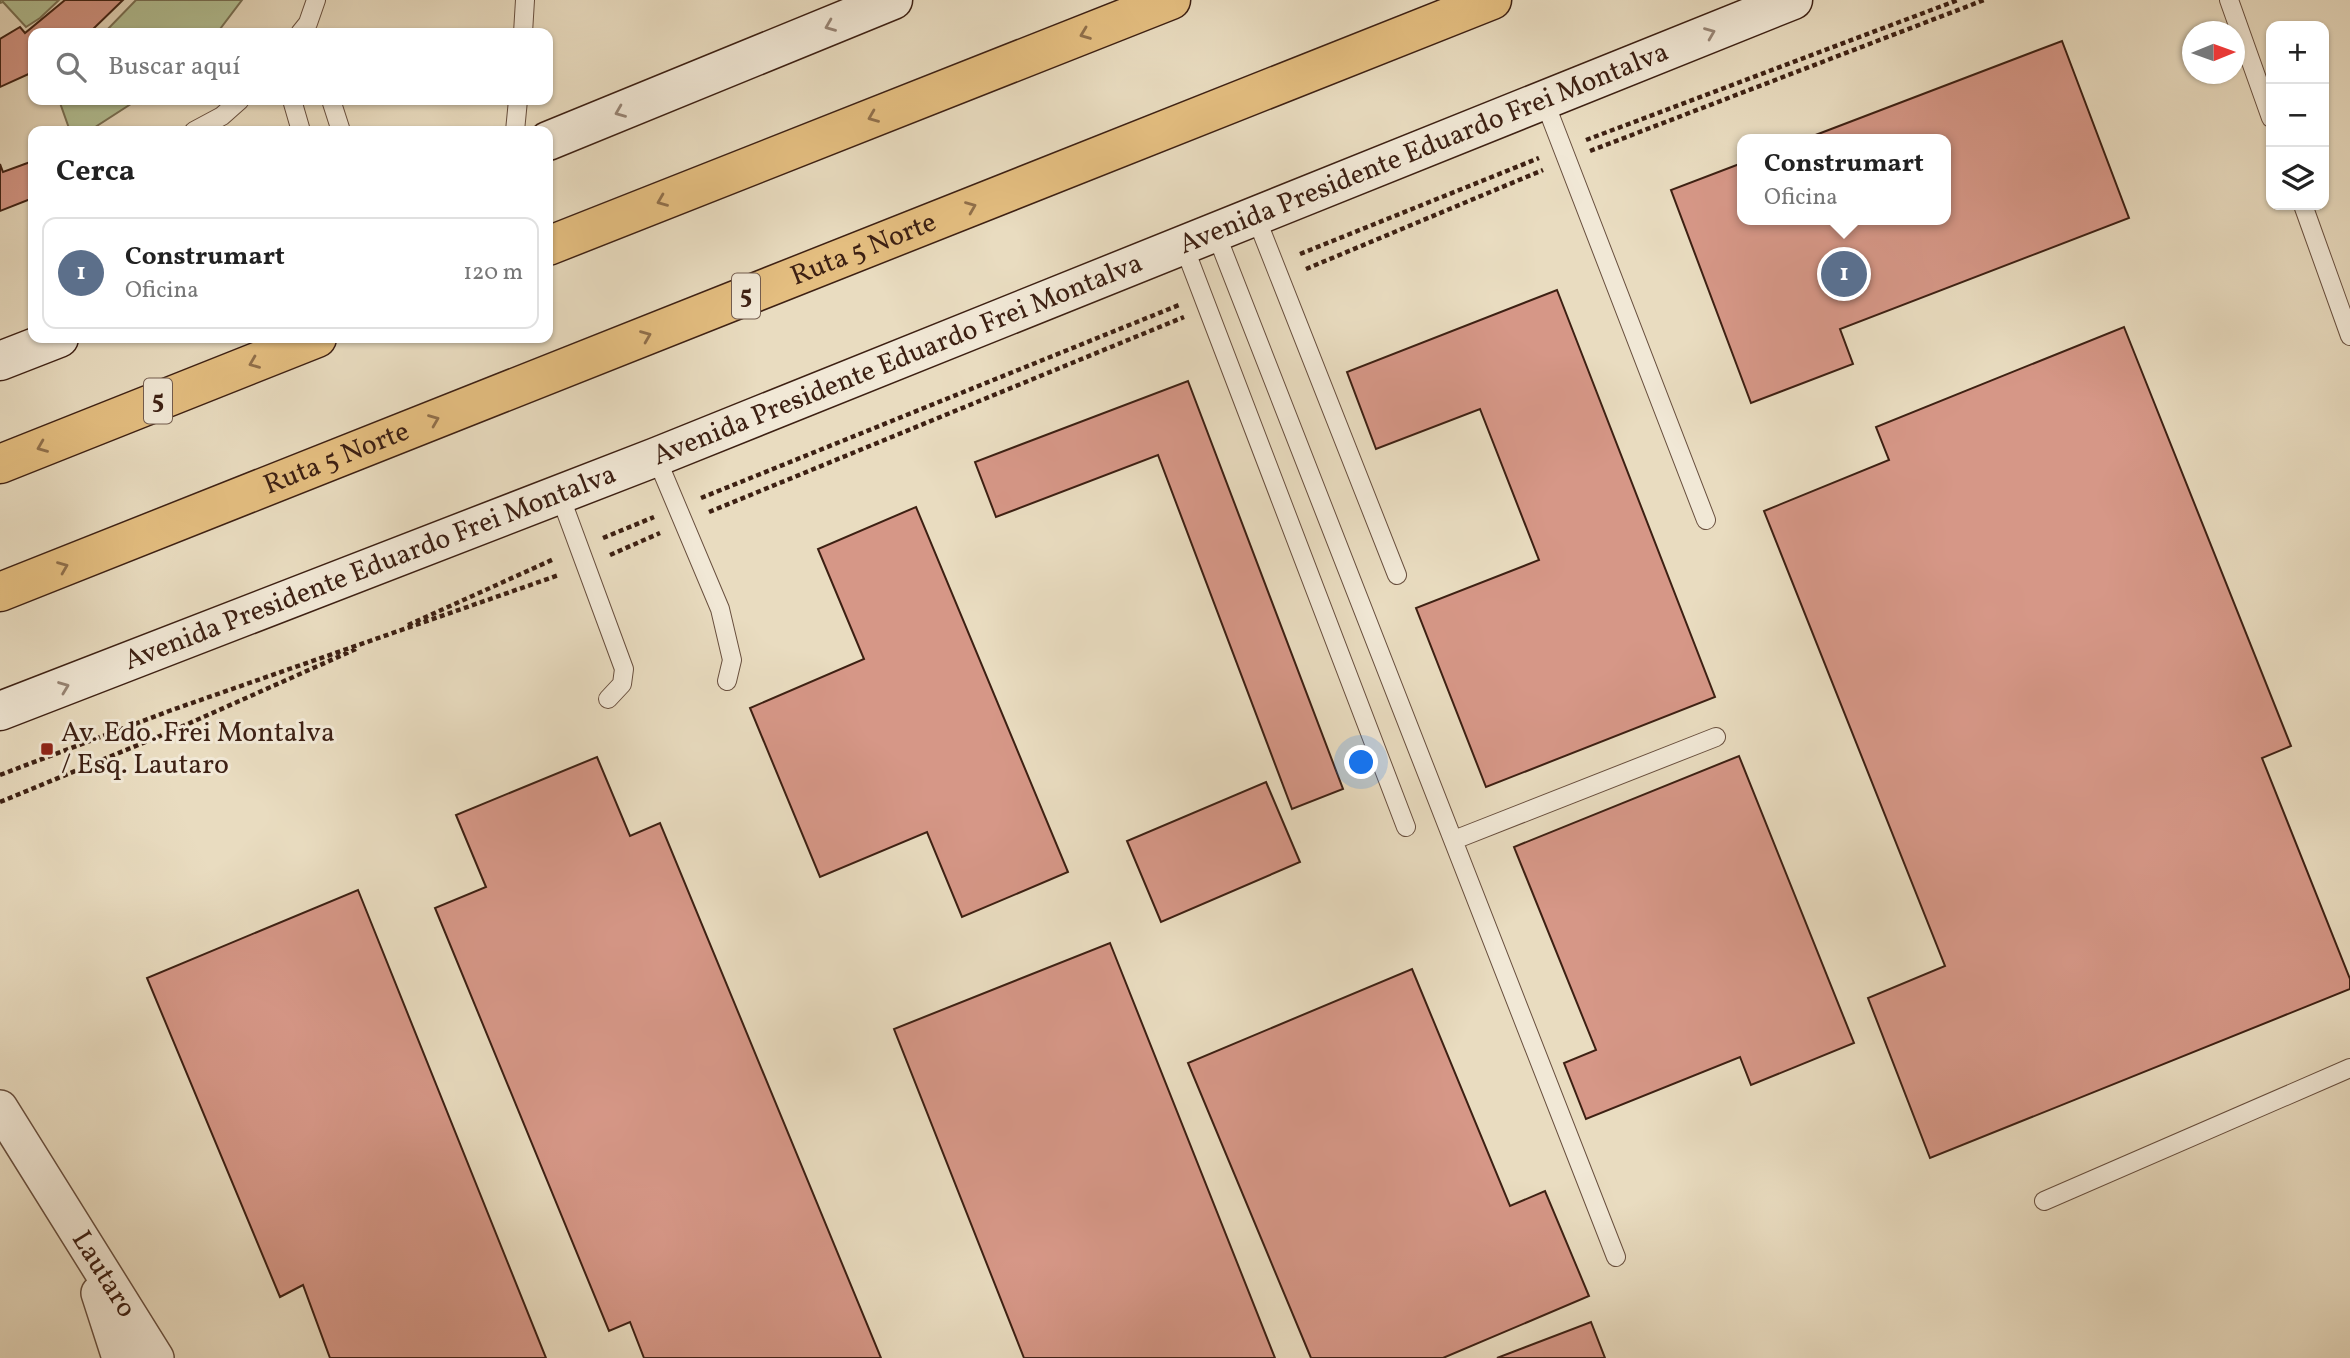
<!DOCTYPE html>
<html lang="es">
<meta charset="utf-8">
<style>
body{margin:0;font-family:Vollkorn,serif;background:#f2f2f2;color:#222}
.controls{position:absolute;right:21px;top:21px;display:grid;overflow:hidden;border-radius:14px;box-shadow:0 2px 5px #0004}
.controls button{width:63px;height:63px;display:grid;place-items:center;padding:0;border:0;border-bottom:2px solid #e0e0e0;background:#fff;color:#222;font:35px sans-serif}
.compass{position:absolute;left:2182px;top:21px;width:63px;height:63px;border-radius:50%;background:#fff;box-shadow:0 2px 5px #0004;rotate:89deg}
.you{position:absolute;left:1362px;top:763px;width:24px;height:24px;margin:-18px;border:5px solid #fff;border-radius:50%;background:#1a73e8;box-shadow:0 0 0 10px #1a73e833}
.badge{display:grid;place-items:center;width:46px;height:46px;border-radius:50%;background:#8f2418;color:#fff;font-size:23px;font-weight:700}
.pin{position:absolute;translate:-50% -50%;border:4px solid #fff;box-shadow:0 2px 7px #0006}
.popup{position:absolute;left:1737px;top:134px;width:214px;height:91px;box-sizing:border-box;display:grid;place-content:center;border-radius:14px;background:#fff;filter:drop-shadow(0 2px 5px #0005);font-size:23px;white-space:nowrap;color:#767676}
.popup b{font-size:26px;color:#222}
.popup::after{content:'';position:absolute;left:50%;top:100%;margin-left:-14px;border:14px solid transparent;border-top-color:#fff}
.list{margin:0;padding:0;list-style:none}
h2{display:flex;justify-content:space-between;align-items:center;height:91px;margin:0;padding:0 28px;font-size:30px}
h2 small{font-size:23px;font-weight:400;color:#767676}
.list li{display:grid;grid-template-columns:46px 1fr auto;gap:21px;align-items:center;box-sizing:border-box;height:112px;margin:0 14px 14px;padding:0 14px;border:2px solid #e0e0e0;border-radius:14px}
.list b{display:block;font-size:26px;white-space:nowrap}
.list p{margin:0;font-size:23px;white-space:nowrap;color:#767676}
.list em{font-size:23px;font-style:normal;color:#767676}
.icon{flex:none;width:38px;height:38px;fill:none;stroke:currentColor;stroke-width:2;stroke-linecap:round;stroke-linejoin:round}
.map{position:relative;flex:none;width:2350px;height:1358px;overflow:hidden}
.search{position:absolute;background:#fff;box-shadow:0 2px 5px #0004;left:28px;top:28px;width:525px;height:77px;display:flex;align-items:center;gap:18px;box-sizing:border-box;padding:0 24px;border-radius:14px;color:#767676;font-size:26px}
.panel{position:absolute;background:#fff;box-shadow:0 2px 5px #0004;left:28px;top:126px;width:525px;height:217px;border-radius:14px}
.map>svg:first-child{display:block}
.green{fill:#b3c195;stroke:#787054;stroke-width:2}
.building{fill:#d69787;stroke:#3d2013;stroke-width:2}
.lines{fill:none;stroke-linecap:round;stroke-linejoin:round}
.service-casing{stroke:#684f3e;stroke-width:20}
.minor-casing{stroke:#684f3e;stroke-width:38}
.secondary-casing{stroke:#3d2013;stroke-width:41}
.motorway-casing{stroke:#3d2013;stroke-width:41}
.path{stroke:#3d2013;stroke-width:4.5;stroke-dasharray:5 3.5;stroke-linecap:butt}
.service{stroke:#f1e8d6;stroke-width:18}
.minor{stroke:#f1e8d6;stroke-width:35}
.secondary{stroke:#f1e8d6;stroke-width:38}
.motorway{stroke:#e4be80;stroke-width:38}
.oneway{stroke:#978474}
.oneway2{stroke:#906f4a}
.poi-dot{fill:#8f2418;stroke:#f1e8d6;stroke-width:2.5}
.labels{text-anchor:middle;dominant-baseline:central;stroke-width:6;stroke-linejoin:round;paint-order:stroke}
.shield{fill:#f1e8d6;stroke:#735c4e;stroke-width:2}
.shield-label{font-size:26px;font-weight:bold;fill:#3d2013}
.street-label{font-size:28px;fill:#3d2013;stroke:#f1e8d6}
.poi-label{font-size:28px;fill:#3d2013;stroke:#f1e8d6;text-anchor:start}
</style>
<div class="map">
<svg width="2350" height="1358" viewBox="0 0 2350 1358">
<rect width="100%" height="100%" fill="#e9dcc0"/>
<filter id="stains"><feTurbulence type="fractalNoise" baseFrequency=".00286" numOctaves="4"/><feColorMatrix values="0 0 0 0 .2 0 0 0 0 .09 0 0 0 0 .02 0 0 0 .5 -.17"/></filter>
<radialGradient id="worn" r=".72"><stop offset=".6" stop-color="#630" stop-opacity="0"/><stop offset="1" stop-color="#630" stop-opacity=".3"/></radialGradient>
<path class="green" d="M 0,0 L 59,0 L 40,18 L 26,27 L 3,2 L 0,3 Z
M 136,0 L 242,0 L 217,33 L 104,33 Z
M 59,100 L 137,100 L 89,131 L 70,131 Z"/>
<path class="building" d="M 65,0 L 123,0 L 89,33 L 33,33 L 33,72 L 0,87 L 0,39 L 20,27 L 25,33 Z
M 2062,41 L 2129,218 L 1840,329 L 1853,364 L 1751,403 L 1671,190 L 1742,163 L 1742,220 L 1946,220 L 1946,139 L 1805,139 Z
M 33,161 L 33,198 L 0,211 L 0,164 L 3,172 Z
M 1557,290 L 1715,697 L 1486,787 L 1416,608 L 1539,560 L 1480,409 L 1376,449 L 1347,372 Z
M 2124,327 L 2291,746 L 2262,758 L 2350,979 L 2350,989 L 1930,1158 L 1868,998 L 1945,966 L 1764,511 L 1889,460 L 1876,427 Z
M 1188,381 L 1343,789 L 1292,809 L 1158,455 L 996,517 L 975,462 Z
M 916,507 L 1068,872 L 962,917 L 927,832 L 820,877 L 750,708 L 864,659 L 818,549 Z
M 1739,756 L 1854,1043 L 1751,1085 L 1740,1057 L 1586,1119 L 1564,1063 L 1596,1050 L 1514,847 Z
M 597,757 L 630,836 L 660,823 L 881,1358 L 644,1358 L 630,1322 L 609,1331 L 435,908 L 486,887 L 456,815 Z
M 1266,782 L 1300,862 L 1161,922 L 1127,841 Z
M 358,890 L 546,1358 L 330,1358 L 303,1285 L 280,1297 L 147,978 Z
M 1110,943 L 1275,1358 L 1024,1358 L 894,1029 Z
M 1412,969 L 1510,1206 L 1545,1191 L 1589,1296 L 1443,1358 L 1311,1358 L 1188,1063 Z
M 1591,1322 L 1605,1358 L 1497,1358 Z"/>
<g class="lines">
<g class="service-casing">
<path id="service" d="M 2229,0 L 2271,118
M 300,33 L 308,23 L 316,0
M 523,33 L 525,0
M 292,100 L 301,131
M 331,100 L 341,131
M 1544,100 L 1706,520
M 194,131 L 222,116 L 240,100
M 515,131 L 518,100
M 2303,205 L 2350,336
M 1255,215 L 1397,575
M 1215,231 L 1616,1257
M 1183,244 L 1406,827
M 656,457 L 720,609 L 732,660 L 727,681
M 559,493 L 624,669 L 622,684 L 608,699
M 1454,840 L 1716,737
M 2044,1201 L 2350,1068"/>
</g>
<g class="minor-casing">
<g id="minor">
<path id="s1" d="M 0,1108 L 156,1358"/>
<path d="M 99,1293 L 120,1358"/>
</g>
</g>
<g class="secondary-casing">
<g id="secondary">
<path d="M 548,141 L 893,0"/>
<path d="M 0,361 L 59,338"/>
<path id="s2" d="M 0,711 L 656,457 L 1793,0"/>
</g>
</g>
<g class="motorway-casing">
<g id="motorway">
<path d="M 548,246 L 1171,0"/>
<path d="M 0,464 L 317,338"/>
<path id="s3" d="M 0,592 L 1492,0"/>
</g>
</g>
<path class="path" d="M 1586,140 L 1958,0
M 1590,151 L 1984,0
M 1300,254 L 1539,158
M 1306,269 L 1543,170
M 701,498 L 1179,305
M 709,512 L 1184,317
M 603,538 L 654,517
M 610,555 L 660,533
M 408,625 L 554,559
M 0,775 L 169,711 L 559,575
M 0,802 L 172,731 L 356,649"/>
<use href="#service" class="service"/>
<use href="#minor" class="minor"/>
<use href="#secondary" class="secondary"/>
<use href="#motorway" class="motorway"/>
</g>
<defs><path id="oneway-chevron" d="M-2-3.5L2.5 0L-2 3.5" fill="none" stroke-width="1.6" stroke-linecap="round" stroke-linejoin="round" transform="scale(1.75)"/></defs>
<g class="oneway">
<use href="#oneway-chevron" transform="translate(830 26) rotate(158)"/>
<use href="#oneway-chevron" transform="translate(1710 33) rotate(-22)"/>
<use href="#oneway-chevron" transform="translate(620 112) rotate(158)"/>
<use href="#oneway-chevron" transform="translate(64 687) rotate(-21)"/>
</g>
<g class="oneway2">
<use href="#oneway-chevron" transform="translate(1085 34) rotate(159)"/>
<use href="#oneway-chevron" transform="translate(873 117) rotate(158)"/>
<use href="#oneway-chevron" transform="translate(662 201) rotate(158)"/>
<use href="#oneway-chevron" transform="translate(971 207) rotate(-22)"/>
<use href="#oneway-chevron" transform="translate(646 336) rotate(-22)"/>
<use href="#oneway-chevron" transform="translate(254 363) rotate(158)"/>
<use href="#oneway-chevron" transform="translate(434 420) rotate(-22)"/>
<use href="#oneway-chevron" transform="translate(42 447) rotate(158)"/>
<use href="#oneway-chevron" transform="translate(63 567) rotate(-22)"/>
</g>
<rect class="poi-dot" x="40" y="742" width="14" height="14" rx="3.5"/>
<g class="labels">
<g class="shield">
<rect x="732" y="273.5" width="28" height="45" rx="5"/>
<rect x="144" y="378.5" width="28" height="45" rx="5"/>
</g>
<g class="shield-label">
<text x="746" y="296">5</text>
<text x="158" y="401">5</text>
</g>
<g class="street-label">
<text stroke="none"><textPath href="#s2" startOffset="1531">Avenida Presidente Eduardo Frei Montalva</textPath></text>
<text stroke="none"><textPath href="#s3" startOffset="929">Ruta 5 Norte</textPath></text>
<text stroke="none"><textPath href="#s2" startOffset="964">Avenida Presidente Eduardo Frei Montalva</textPath></text>
<text stroke="none"><textPath href="#s3" startOffset="362">Ruta 5 Norte</textPath></text>
<text stroke="none"><textPath href="#s2" startOffset="397">Avenida Presidente Eduardo Frei Montalva</textPath></text>
<text stroke="none"><textPath href="#s1" startOffset="196">Lautaro</textPath></text>
</g>
<g class="poi-label">
<text x="61" y="733">Av. Edo. Frei Montalva<tspan x="61" dy="32">/ Esq. Lautaro</tspan></text>
</g>
</g>
<rect width="100%" height="100%" filter="url(#stains)"/>
<rect width="100%" height="100%" fill="url(#worn)"/>
</svg>
<div class="controls">
<button>+</button>
<button>−</button>
<button><svg class="icon" aria-label="layers" viewBox="0 0 24 24"><path d="M12 4l9 5-9 5-9-5zM3 14l9 5 9-5"/></svg></button>
</div>
<svg class="compass" viewBox="-18 -18 36 36"><path d="M0-13l5 13h-10z" fill="#e53935"/><path d="M0 13l5-13h-10z" fill="#767676"/></svg>
<div class="you"></div>
<div class="pin badge" style="left:1844px;top:274px;background:#5c6f8a">1</div>
<div class="popup"><b>Construmart</b>Oficina</div>
<div class="search"><svg class="icon" aria-label="search" viewBox="0 0 24 24"><circle cx="10" cy="10" r="6"/><path d="M15 15l6 6"/></svg>Buscar aquí</div>
<section class="panel">
<h2>Cerca<small></small></h2>
<ul class="list">
<li><span class="badge" style="background:#5c6f8a">1</span><div><b>Construmart</b><p>Oficina</p></div><em>120 m</em></li>
</ul>
</section>
</div>
